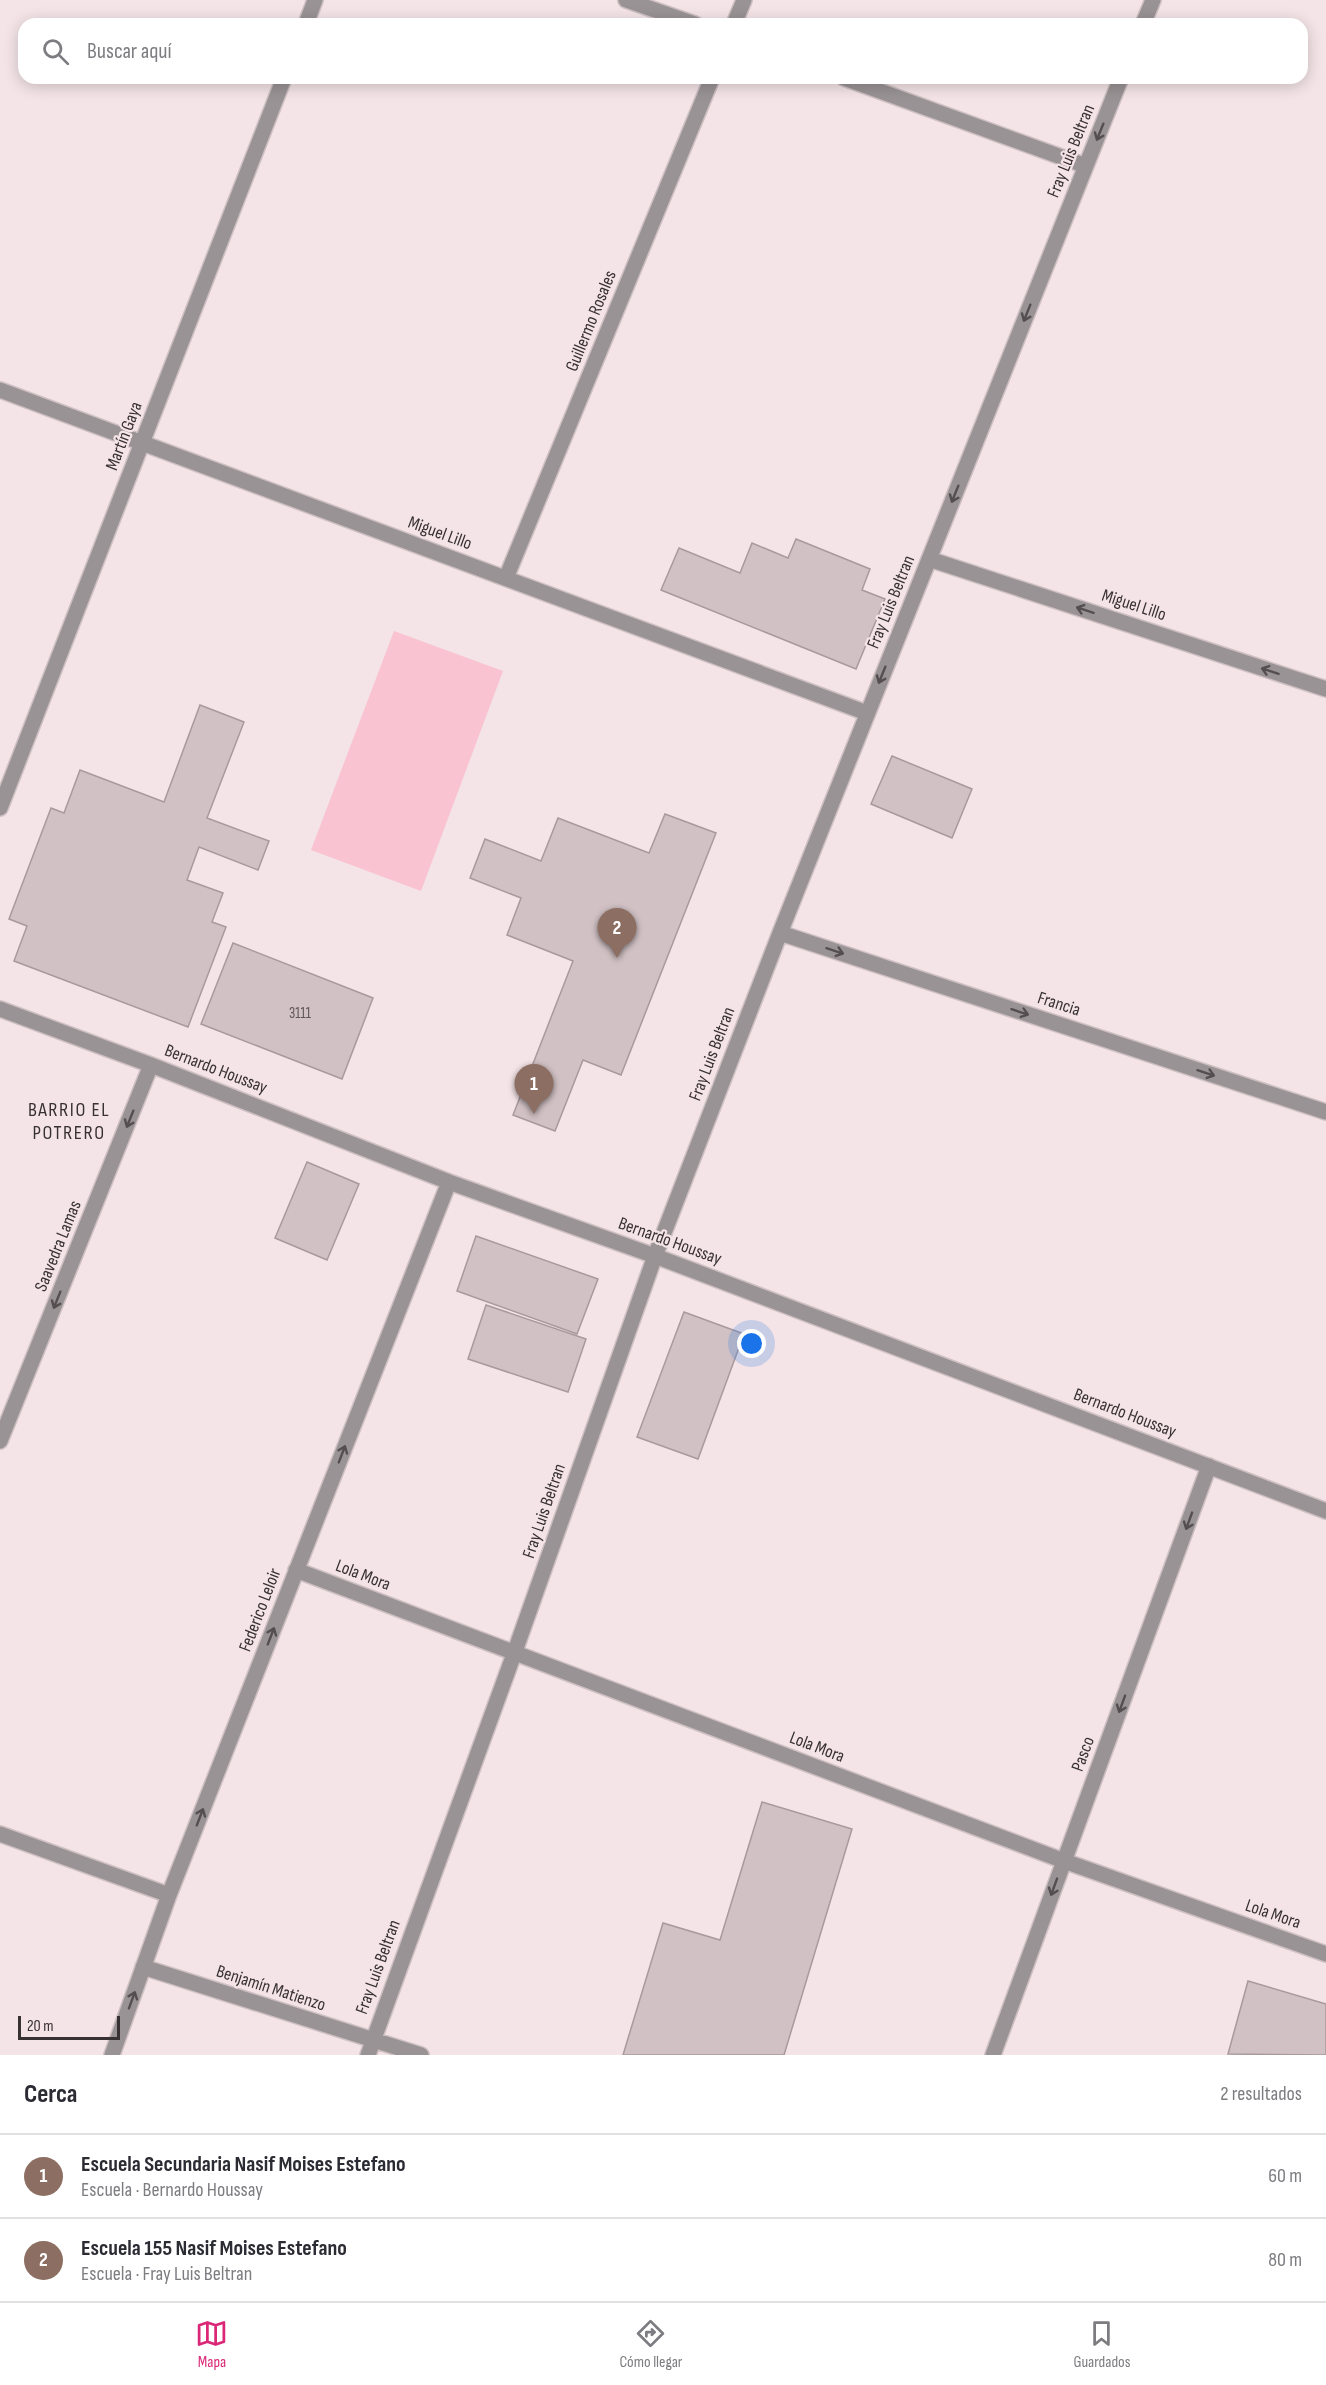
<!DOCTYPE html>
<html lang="es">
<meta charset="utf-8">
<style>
body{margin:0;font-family:"Sofia Sans Condensed",sans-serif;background:#f7f7f7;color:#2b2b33}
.scale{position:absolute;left:18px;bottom:15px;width:102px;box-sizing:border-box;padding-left:6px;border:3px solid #383133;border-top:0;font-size:16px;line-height:21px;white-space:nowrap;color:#383133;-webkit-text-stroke:4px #f4e4e7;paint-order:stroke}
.you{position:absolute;left:752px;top:1344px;width:21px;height:21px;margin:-15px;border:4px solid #fff;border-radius:50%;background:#1a73e8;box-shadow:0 0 0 9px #1a73e833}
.badge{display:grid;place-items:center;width:39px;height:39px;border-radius:50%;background:#db2777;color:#fff;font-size:20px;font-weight:700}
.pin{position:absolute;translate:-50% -50px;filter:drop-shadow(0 2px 3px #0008)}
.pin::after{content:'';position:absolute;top:32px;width:21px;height:18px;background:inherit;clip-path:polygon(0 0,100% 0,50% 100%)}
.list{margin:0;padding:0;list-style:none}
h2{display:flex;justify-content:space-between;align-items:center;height:78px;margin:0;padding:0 24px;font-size:26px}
h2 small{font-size:20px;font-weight:400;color:#7c7c81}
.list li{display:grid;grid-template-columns:39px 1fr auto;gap:18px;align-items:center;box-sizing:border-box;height:84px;padding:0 24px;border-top:2px solid #e1e1e2}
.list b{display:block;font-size:22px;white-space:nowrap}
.list p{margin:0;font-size:20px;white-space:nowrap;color:#7c7c81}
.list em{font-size:20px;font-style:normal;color:#7c7c81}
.icon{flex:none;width:33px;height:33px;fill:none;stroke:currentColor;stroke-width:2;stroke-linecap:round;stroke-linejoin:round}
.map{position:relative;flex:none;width:1326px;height:2055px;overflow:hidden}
.search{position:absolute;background:#fff;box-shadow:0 3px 15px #0003;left:18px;right:18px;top:18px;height:66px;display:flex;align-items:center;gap:15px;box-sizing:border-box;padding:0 21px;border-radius:18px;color:#7c7c81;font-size:22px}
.sheet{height:246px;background:#fff}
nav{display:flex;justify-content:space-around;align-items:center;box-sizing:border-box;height:84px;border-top:2px solid #e1e1e2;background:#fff;font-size:16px;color:#7c7c81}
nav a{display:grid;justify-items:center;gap:3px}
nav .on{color:#db2777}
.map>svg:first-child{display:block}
.green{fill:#f9c3d1}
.building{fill:#d1c1c4;stroke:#a8999c;stroke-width:1.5}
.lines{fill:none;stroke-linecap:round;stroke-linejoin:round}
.minor-casing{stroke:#cec0c3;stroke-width:18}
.minor{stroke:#9a9395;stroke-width:15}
.oneway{stroke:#554e50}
.labels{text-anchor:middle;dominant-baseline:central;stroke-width:4.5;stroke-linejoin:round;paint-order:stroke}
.number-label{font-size:15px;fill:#5e5557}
.street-label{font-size:18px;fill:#383133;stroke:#f4e4e7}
.neighbourhood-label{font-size:20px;letter-spacing:1.5px;fill:#383133;stroke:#f4e4e7}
</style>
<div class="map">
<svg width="1326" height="2055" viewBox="0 0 1326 2055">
<rect width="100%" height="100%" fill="#f4e4e7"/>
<path class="green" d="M 394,631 L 503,671 L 421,891 L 311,850 Z"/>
<path class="building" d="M 796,539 L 870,569 L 862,590 L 885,599 L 856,669 L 661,590 L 679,548 L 740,573 L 752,543 L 788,558 Z
M 200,705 L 244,722 L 207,818 L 269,841 L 258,870 L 199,847 L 187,880 L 223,893 L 212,922 L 226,927 L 188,1027 L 14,961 L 27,926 L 9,919 L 51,808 L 64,813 L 80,770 L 164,802 Z
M 892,756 L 972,789 L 952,838 L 871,804 Z
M 665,814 L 716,833 L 621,1075 L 583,1060 L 555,1131 L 513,1115 L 573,961 L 507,935 L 521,898 L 470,878 L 485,839 L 541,861 L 558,818 L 649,853 Z
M 233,943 L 373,998 L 342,1079 L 201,1024 Z
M 307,1162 L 359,1184 L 327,1260 L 275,1238 Z
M 476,1236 L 598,1279 L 577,1334 L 457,1291 Z
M 486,1305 L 586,1339 L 568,1392 L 468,1359 Z
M 684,1312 L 744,1334 L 698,1459 L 637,1437 Z
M 762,1802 L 852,1829 L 784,2055 L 623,2055 L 663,1923 L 720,1940 Z
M 1248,1981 L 1326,2004 L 1326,2055 L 1228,2054 Z"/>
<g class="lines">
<g class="minor-casing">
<path id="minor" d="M 626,0 L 695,24
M 306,24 L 315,0
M 734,24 L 744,0
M 1143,24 L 1153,0
M 844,78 L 1086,166
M 0,390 L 867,713
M 929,559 L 1326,689
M 506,578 L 712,78
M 0,808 L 284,78
M 780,933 L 1326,1112
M 0,1009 L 151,1065 L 449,1182 L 655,1256 L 1326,1511
M 0,1441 L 151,1065
M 296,1570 L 1064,1861 L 1326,1954
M 0,1834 L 169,1895
M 143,1967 L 421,2055
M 112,2055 L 169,1895 L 449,1182
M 368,2055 L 514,1654 L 655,1256 L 780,933 L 1121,78
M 993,2055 L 1209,1466"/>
</g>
<use href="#minor" class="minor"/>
</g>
<defs><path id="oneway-shaft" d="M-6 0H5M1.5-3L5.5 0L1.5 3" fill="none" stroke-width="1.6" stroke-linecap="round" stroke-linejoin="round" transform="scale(1.5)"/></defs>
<g class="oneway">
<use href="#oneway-shaft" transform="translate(1100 132) rotate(112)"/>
<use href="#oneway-shaft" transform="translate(1027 313) rotate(112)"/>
<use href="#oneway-shaft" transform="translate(955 494) rotate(112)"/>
<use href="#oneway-shaft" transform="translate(1085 610) rotate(-162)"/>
<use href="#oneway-shaft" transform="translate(1270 671) rotate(-162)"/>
<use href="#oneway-shaft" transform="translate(882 675) rotate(112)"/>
<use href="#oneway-shaft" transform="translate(835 951) rotate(18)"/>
<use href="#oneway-shaft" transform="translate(1020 1012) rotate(18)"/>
<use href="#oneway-shaft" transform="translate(1206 1073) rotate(18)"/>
<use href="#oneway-shaft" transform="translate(130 1119) rotate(112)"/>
<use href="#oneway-shaft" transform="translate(57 1300) rotate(112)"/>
<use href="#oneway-shaft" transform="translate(342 1454) rotate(-69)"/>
<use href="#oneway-shaft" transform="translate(1189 1521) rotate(110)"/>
<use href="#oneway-shaft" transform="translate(271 1636) rotate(-69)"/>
<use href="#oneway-shaft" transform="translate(1122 1704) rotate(110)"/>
<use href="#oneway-shaft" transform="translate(200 1817) rotate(-69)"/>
<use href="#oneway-shaft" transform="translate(1054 1887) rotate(110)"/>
<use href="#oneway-shaft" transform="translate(132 2000) rotate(-70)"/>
</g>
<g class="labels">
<g class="number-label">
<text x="300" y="1013">3111</text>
</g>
<g class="street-label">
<text transform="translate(1071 151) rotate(-68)">Fray Luis Beltran</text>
<text transform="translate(591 321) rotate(-68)">Guillermo Rosales</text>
<text transform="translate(124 436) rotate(-69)">Martín Gaya</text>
<text transform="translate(440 533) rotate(20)">Miguel Lillo</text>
<text transform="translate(891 602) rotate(-68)">Fray Luis Beltran</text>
<text transform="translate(1134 605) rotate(18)">Miguel Lillo</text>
<text transform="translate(1059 1004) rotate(18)">Francia</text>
<text transform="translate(712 1054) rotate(-69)">Fray Luis Beltran</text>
<text transform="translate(216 1069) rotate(21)">Bernardo Houssay</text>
<text transform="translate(670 1241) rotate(20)">Bernardo Houssay</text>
<text transform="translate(58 1246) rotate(-68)">Saavedra Lamas</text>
<text transform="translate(1125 1413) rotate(21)">Bernardo Houssay</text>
<text transform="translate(544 1511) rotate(-71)">Fray Luis Beltran</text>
<text transform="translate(363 1575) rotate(21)">Lola Mora</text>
<text transform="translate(260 1610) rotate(-69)">Federico Leloir</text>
<text transform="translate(817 1747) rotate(21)">Lola Mora</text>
<text transform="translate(1083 1754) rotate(-70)">Pasco</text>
<text transform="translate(1273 1914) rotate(19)">Lola Mora</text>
<text transform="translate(378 1967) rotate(-70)">Fray Luis Beltran</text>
<text transform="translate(271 1988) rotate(18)">Benjamín Matienzo</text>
</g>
<g class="neighbourhood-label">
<text x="69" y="1110">BARRIO EL<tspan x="69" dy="23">POTRERO</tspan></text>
</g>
</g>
</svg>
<div class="scale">20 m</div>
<div class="you"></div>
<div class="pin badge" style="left:534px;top:1114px;background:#8d6e63">1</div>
<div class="pin badge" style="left:617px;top:958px;background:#8d6e63">2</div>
<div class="search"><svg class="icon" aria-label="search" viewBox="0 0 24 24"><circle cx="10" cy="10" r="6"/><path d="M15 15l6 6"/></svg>Buscar aquí</div>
</div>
<section class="sheet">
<h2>Cerca<small>2 resultados</small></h2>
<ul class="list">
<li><span class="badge" style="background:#8d6e63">1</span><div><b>Escuela Secundaria Nasif Moises Estefano</b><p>Escuela · Bernardo Houssay</p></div><em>60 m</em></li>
<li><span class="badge" style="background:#8d6e63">2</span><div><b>Escuela 155 Nasif Moises Estefano</b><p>Escuela · Fray Luis Beltran</p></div><em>80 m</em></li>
</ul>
</section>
<nav>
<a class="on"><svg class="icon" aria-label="map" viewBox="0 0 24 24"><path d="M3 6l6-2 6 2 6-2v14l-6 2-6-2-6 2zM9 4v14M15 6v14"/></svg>Mapa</a>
<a><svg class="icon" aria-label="directions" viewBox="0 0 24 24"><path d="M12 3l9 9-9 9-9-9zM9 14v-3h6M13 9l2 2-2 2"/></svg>Cómo llegar</a>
<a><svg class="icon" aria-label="saved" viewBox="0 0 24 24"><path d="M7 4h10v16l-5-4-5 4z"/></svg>Guardados</a>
</nav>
